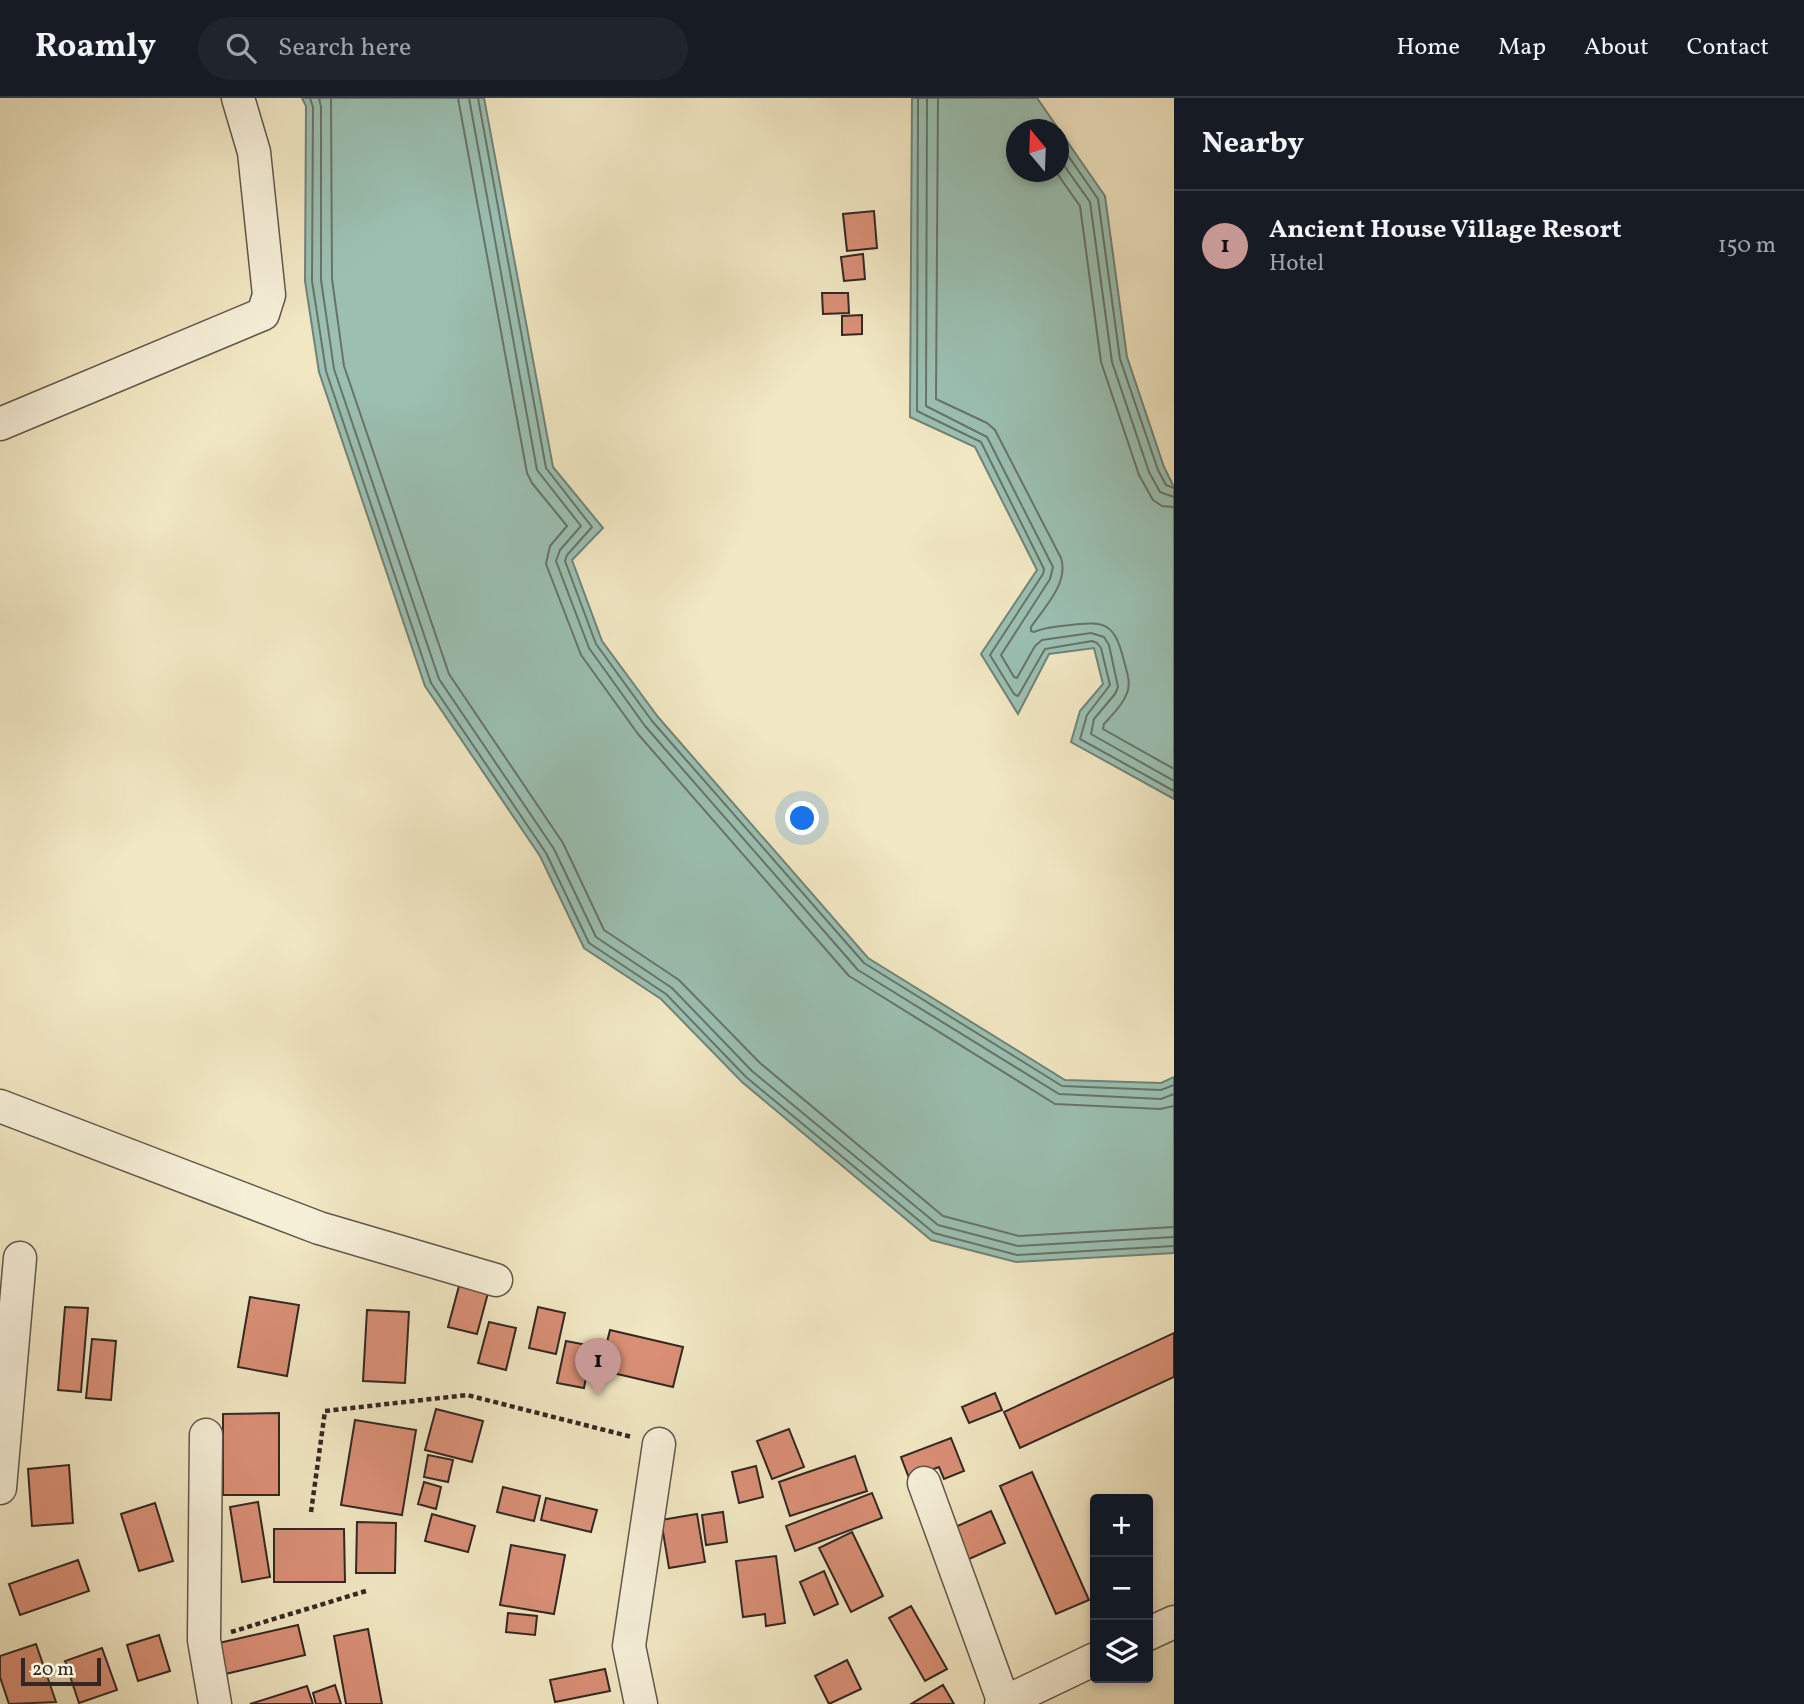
<!DOCTYPE html>
<meta charset="utf-8">
<style>
body{margin:0;font-family:Vollkorn,serif;background:#20242c;color:#f1f3f6}
.controls{position:absolute;right:21px;bottom:21px;display:grid;overflow:hidden;border-radius:7px;box-shadow:0 4px 10px #0003}
.controls button{width:63px;height:63px;display:grid;place-items:center;padding:0;border:0;border-bottom:2px solid #363941;background:#171b24;color:#f1f3f6;font:35px sans-serif}
.compass{position:absolute;left:1006px;top:21px;width:63px;height:63px;border-radius:50%;background:#171b24;box-shadow:0 4px 10px #0003;rotate:341deg}
.scale{position:absolute;left:21px;bottom:18px;width:80px;box-sizing:border-box;padding-left:7px;border:4px solid #332723;border-top:0;font-size:19px;line-height:24px;white-space:nowrap;color:#332723;-webkit-text-stroke:5px #f6efd8;paint-order:stroke}
.you{position:absolute;left:803px;top:721px;width:24px;height:24px;margin:-18px;border:5px solid #fff;border-radius:50%;background:#1a73e8;box-shadow:0 0 0 10px #1a73e833}
.badge{display:grid;place-items:center;width:46px;height:46px;border-radius:50%;background:#c59692;color:#111;font-size:23px;font-weight:700}
.pin{position:absolute;translate:-50% -58px;filter:drop-shadow(0 2px 4px #0008)}
.pin::after{content:'';position:absolute;top:37px;width:24px;height:21px;background:inherit;clip-path:polygon(0 0,100% 0,50% 100%)}
.list{margin:0;padding:0;list-style:none}
h2{display:flex;justify-content:space-between;align-items:center;height:91px;margin:0;padding:0 28px;font-size:30px}
h2 small{font-size:23px;font-weight:400;color:#9ea1a6}
.list li{display:grid;grid-template-columns:46px 1fr auto;gap:21px;align-items:center;box-sizing:border-box;height:112px;padding:0 28px;border-top:2px solid #363941}
.list b{display:block;font-size:26px;white-space:nowrap}
.list p{margin:0;font-size:23px;white-space:nowrap;color:#9ea1a6}
.list em{font-size:23px;font-style:normal;color:#9ea1a6}
.icon{flex:none;width:38px;height:38px;fill:none;stroke:currentColor;stroke-width:2;stroke-linecap:round;stroke-linejoin:round}
.map{position:relative;flex:none;width:1174px;height:1606px;overflow:hidden}
header{display:flex;align-items:center;gap:42px;box-sizing:border-box;height:98px;padding:0 35px;background:#171b24;border-bottom:2px solid #363941}
header strong{font-size:33px}
nav{display:flex;gap:38px;margin-inline-start:auto;font-size:24px}
.search{width:490px;height:63px;background:#20242c;display:flex;align-items:center;gap:18px;box-sizing:border-box;padding:0 24px;border-radius:38px;color:#9ea1a6;font-size:26px}
main{display:flex}
aside{flex:1;background:#171b24}
.map>svg:first-child{display:block}
.water{fill:#9bc0b2;stroke:#718379;stroke-width:2;fill-rule:evenodd}
.lines{fill:none;stroke-linecap:round;stroke-linejoin:round}
.shore{stroke:#67746a;stroke-width:2}
.building{fill:#d98f76;stroke:#332723;stroke-width:2}
.minor-casing{stroke:#62574b;stroke-width:35}
.path{stroke:#332723;stroke-width:4.5;stroke-dasharray:5 3.5;stroke-linecap:butt}
.minor{stroke:#f6efd8;stroke-width:32}
</style>
<header>
<strong>Roamly</strong>
<div class="search"><svg class="icon" aria-label="search" viewBox="0 0 24 24"><circle cx="10" cy="10" r="6"/><path d="M15 15l6 6"/></svg>Search here</div>
<nav><a>Home</a><a>Map</a><a>About</a><a>Contact</a></nav>
</header>
<main>
<div class="map">
<svg width="1174" height="1606" viewBox="0 0 1174 1606">
<rect width="100%" height="100%" fill="#f1e7c3"/>
<filter id="stains"><feTurbulence type="fractalNoise" baseFrequency=".00286" numOctaves="4"/><feColorMatrix values="0 0 0 0 .2 0 0 0 0 .09 0 0 0 0 .02 0 0 0 .5 -.17"/></filter>
<radialGradient id="worn" r=".72"><stop offset=".6" stop-color="#630" stop-opacity="0"/><stop offset="1" stop-color="#630" stop-opacity=".3"/></radialGradient>
<path class="water" d="M 302,0 L 484,0 L 553,369 L 603,430 L 572,462 L 602,543 L 658,619 L 868,860 L 1065,982 L 1161,985 L 1174,979 L 1174,1155 L 1016,1164 L 931,1142 L 742,984 L 661,901 L 584,850 L 540,758 L 425,588 L 319,274 L 305,183 L 306,8 Z
M 912,0 L 1037,0 L 1105,98 L 1127,259 L 1164,369 L 1174,389 L 1174,701 L 1071,644 L 1080,613 L 1103,586 L 1094,550 L 1049,556 L 1018,616 L 981,556 L 1037,472 L 975,349 L 910,319 ZM 1016,32 L 1058,32 L 1058,74 L 1016,74 Z"/>
<g class="lines">
<path class="shore" d="M 310,0 L 313,9 L 312,183 L 326,273 L 431,585 L 546,755 L 589,845 L 666,896 L 746,979 L 934,1135 L 1017,1157 L 1174,1148
M 319,0 L 321,9 L 321,182 L 334,271 L 439,581 L 554,751 L 596,839 L 672,890 L 752,973 L 938,1127 L 1018,1148 L 1174,1139
M 331,0 L 332,181 L 344,268 L 449,576 L 563,745 L 604,832 L 679,882 L 760,965 L 943,1118 L 1019,1138 L 1174,1129
M 458,0 L 527,375 L 532,385 L 567,428 L 550,448 L 546,466 L 581,557 L 638,636 L 849,878 L 1055,1006 L 1160,1011 L 1174,1008
M 469,0 L 537,372 L 581,428 L 560,452 L 556,463 L 589,550 L 645,628 L 858,872 L 1059,996 L 1161,1001 L 1174,996
M 478,0 L 546,370 L 592,429 L 567,457 L 565,463 L 596,546 L 652,623 L 864,865 L 1062,988 L 1161,992 L 1174,987
M 918,0 L 917,313 L 981,344 L 1044,471 L 1043,476 L 990,557 L 1014,596 L 1018,598 L 1045,551 L 1092,543 L 1097,545 L 1101,550 L 1110,587 L 1087,617 L 1080,641 L 1174,693
M 927,0 L 926,308 L 987,339 L 1053,469 L 1050,481 L 1001,557 L 1014,579 L 1017,580 L 1035,548 L 1042,542 L 1091,535 L 1104,539 L 1109,547 L 1118,589 L 1115,596 L 1094,621 L 1091,636 L 1174,683
M 938,0 L 936,301 L 987,325 L 995,332 L 1061,460 C 1069,485 1044,510 1031,529 L 1031,533 L 1034,534 C 1046,529 1059,528 1071,527 C 1108,522 1115,528 1124,563 C 1127,574 1131,585 1127,595 C 1123,607 1112,617 1104,626 L 1103,631 L 1174,671
M 1058,43 L 1098,101 L 1120,261 L 1158,372 L 1166,387 L 1174,390
M 1058,59 L 1090,104 L 1112,264 L 1149,374 L 1160,394 L 1174,399
M 1056,74 L 1080,108 L 1101,264 L 1139,377 L 1153,402 L 1162,408 L 1174,409"/>
</g>
<path class="building" d="M 874,113 L 877,150 L 847,153 L 843,116 Z
M 863,156 L 865,181 L 844,183 L 841,159 Z
M 822,195 L 848,195 L 849,215 L 823,216 Z
M 862,217 L 862,236 L 842,237 L 842,218 Z
M 459,1188 L 488,1195 L 477,1236 L 448,1229 Z
M 250,1199 L 299,1207 L 287,1278 L 238,1269 Z
M 65,1209 L 88,1210 L 81,1294 L 58,1292 Z
M 538,1209 L 565,1215 L 556,1256 L 529,1250 Z
M 367,1212 L 409,1214 L 405,1285 L 363,1283 Z
M 489,1224 L 516,1230 L 506,1272 L 478,1265 Z
M 610,1232 L 683,1249 L 673,1289 L 600,1272 Z
M 1174,1235 L 1174,1279 L 1020,1350 L 1004,1314 Z
M 92,1241 L 116,1243 L 111,1302 L 86,1300 Z
M 566,1243 L 592,1248 L 584,1290 L 557,1285 Z
M 995,1295 L 1002,1312 L 969,1325 L 962,1309 Z
M 436,1311 L 483,1323 L 472,1364 L 425,1352 Z
M 279,1315 L 279,1397 L 223,1397 L 223,1316 Z
M 355,1322 L 416,1332 L 402,1417 L 341,1407 Z
M 789,1331 L 804,1369 L 772,1381 L 757,1343 Z
M 951,1340 L 964,1373 L 944,1381 L 939,1369 L 909,1380 L 901,1359 Z
M 428,1357 L 453,1362 L 448,1384 L 424,1379 Z
M 855,1358 L 867,1393 L 790,1418 L 779,1384 Z
M 69,1367 L 73,1425 L 32,1428 L 28,1371 Z
M 756,1368 L 763,1399 L 739,1405 L 732,1374 Z
M 1032,1374 L 1089,1502 L 1056,1516 L 1000,1388 Z
M 424,1384 L 441,1389 L 436,1411 L 418,1406 Z
M 503,1389 L 540,1398 L 534,1423 L 497,1414 Z
M 872,1395 L 882,1420 L 795,1453 L 786,1428 Z
M 546,1400 L 597,1412 L 591,1434 L 541,1422 Z
M 258,1404 L 270,1479 L 242,1484 L 230,1409 Z
M 155,1405 L 173,1463 L 139,1473 L 121,1416 Z
M 991,1413 L 1005,1445 L 967,1462 L 953,1430 Z
M 723,1414 L 727,1444 L 706,1447 L 702,1417 Z
M 432,1416 L 475,1428 L 468,1454 L 425,1443 Z
M 697,1416 L 705,1464 L 669,1470 L 661,1422 Z
M 357,1424 L 396,1425 L 395,1475 L 356,1475 Z
M 274,1431 L 344,1431 L 345,1484 L 274,1484 Z
M 852,1434 L 883,1498 L 851,1514 L 819,1450 Z
M 511,1447 L 565,1457 L 554,1516 L 500,1507 Z
M 776,1458 L 785,1525 L 766,1528 L 765,1516 L 743,1519 L 736,1463 Z
M 78,1462 L 89,1493 L 20,1517 L 9,1486 Z
M 824,1473 L 838,1506 L 814,1517 L 800,1484 Z
M 911,1508 L 947,1571 L 925,1583 L 889,1520 Z
M 508,1515 L 537,1518 L 535,1537 L 506,1534 Z
M 298,1527 L 305,1557 L 217,1578 L 210,1547 Z
M 368,1531 L 382,1606 L 346,1606 L 334,1538 Z
M 159,1537 L 170,1573 L 138,1583 L 127,1547 Z
M 36,1546 L 56,1604 L 9,1606 L 0,1579 L 0,1558 Z
M 102,1550 L 117,1592 L 79,1605 L 65,1563 Z
M 847,1562 L 861,1591 L 829,1606 L 815,1578 Z
M 605,1571 L 610,1593 L 555,1604 L 550,1582 Z
M 335,1587 L 341,1606 L 316,1606 L 313,1595 Z
M 943,1587 L 954,1606 L 911,1606 Z
M 307,1588 L 313,1606 L 250,1606 Z"/>
<g class="lines">
<g class="minor-casing">
<path id="minor" d="M 0,326 L 263,216 L 269,197 L 254,54 L 238,0
M 0,1008 L 319,1130 L 496,1182
M 206,1337 L 204,1542 L 215,1606
M 924,1385 L 1004,1605
M 0,1390 L 20,1160
M 1148,1536 L 1174,1524
M 641,1606 L 629,1548 L 659,1346
M 1001,1606 L 1095,1561"/>
</g>
<path class="path" d="M 311,1414 L 325,1313 L 467,1297 L 632,1339
M 231,1534 L 366,1493"/>
<use href="#minor" class="minor"/>
</g>
<rect width="100%" height="100%" filter="url(#stains)"/>
<rect width="100%" height="100%" fill="url(#worn)"/>
</svg>
<div class="controls">
<button>+</button>
<button>−</button>
<button><svg class="icon" aria-label="layers" viewBox="0 0 24 24"><path d="M12 4l9 5-9 5-9-5zM3 14l9 5 9-5"/></svg></button>
</div>
<svg class="compass" viewBox="-18 -18 36 36"><path d="M0-13l5 13h-10z" fill="#e53935"/><path d="M0 13l5-13h-10z" fill="#9ea1a6"/></svg>
<div class="scale">20 m</div>
<div class="you"></div>
<div class="pin badge" style="left:598px;top:1298px">1</div>
</div>
<aside>
<h2>Nearby<small></small></h2>
<ul class="list">
<li><span class="badge">1</span><div><b>Ancient House Village Resort</b><p>Hotel</p></div><em>150 m</em></li>
</ul>
</aside>
</main>
